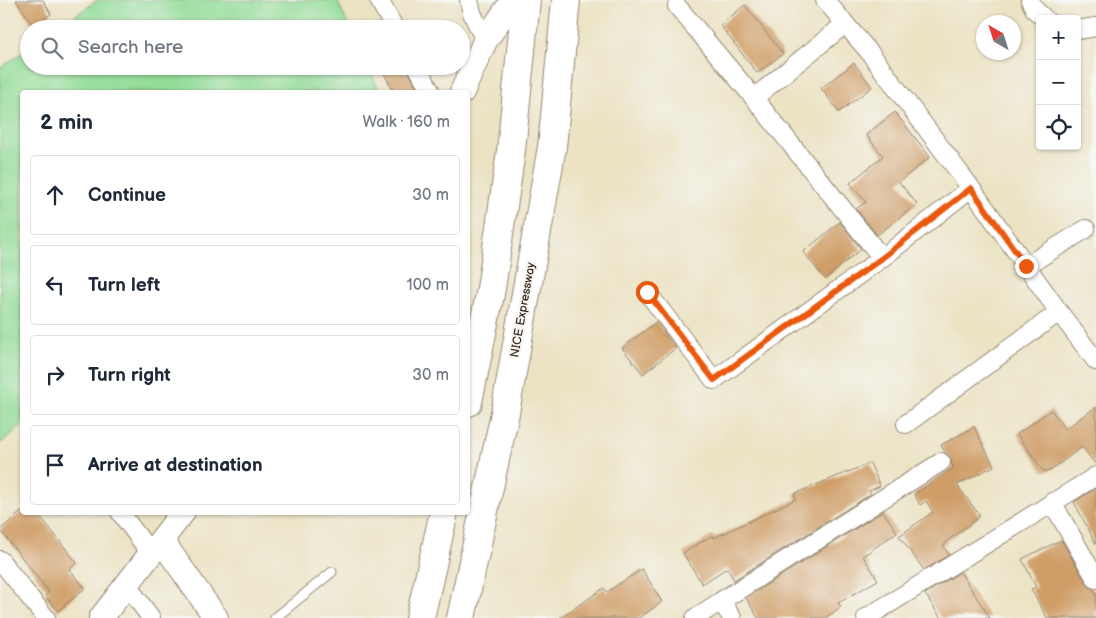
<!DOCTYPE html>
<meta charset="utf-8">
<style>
body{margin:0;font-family:"Balsamiq Sans",sans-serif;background:#f2f2f3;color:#1f2937}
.controls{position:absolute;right:15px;top:15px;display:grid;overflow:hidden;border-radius:5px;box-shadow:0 1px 4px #0004}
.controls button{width:45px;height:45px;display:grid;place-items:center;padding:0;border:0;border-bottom:1px solid #e0e1e3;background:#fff;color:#1f2937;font:25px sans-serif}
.compass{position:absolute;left:976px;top:15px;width:45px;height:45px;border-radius:50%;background:#fff;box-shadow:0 1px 4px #0004;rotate:321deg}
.stop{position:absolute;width:15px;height:15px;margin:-11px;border:4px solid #ea580c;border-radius:50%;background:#fff}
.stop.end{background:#ea580c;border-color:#fff;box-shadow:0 1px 5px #0008}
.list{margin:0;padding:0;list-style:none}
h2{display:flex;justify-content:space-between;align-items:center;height:65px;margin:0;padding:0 20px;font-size:21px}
h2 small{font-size:16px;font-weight:400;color:#747a83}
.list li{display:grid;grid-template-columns:32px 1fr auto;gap:15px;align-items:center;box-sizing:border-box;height:80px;margin:0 10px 10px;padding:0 10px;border:1px solid #e0e1e3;border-radius:5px}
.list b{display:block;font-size:19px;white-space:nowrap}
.list em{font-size:16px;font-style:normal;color:#747a83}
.icon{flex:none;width:28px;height:28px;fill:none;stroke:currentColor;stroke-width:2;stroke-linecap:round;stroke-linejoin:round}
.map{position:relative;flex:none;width:1096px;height:618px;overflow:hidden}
.search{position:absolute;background:#fff;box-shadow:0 1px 4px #0004;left:20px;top:20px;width:450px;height:55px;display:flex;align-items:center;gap:12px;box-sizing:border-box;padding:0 18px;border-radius:28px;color:#747a83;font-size:19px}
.panel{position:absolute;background:#fff;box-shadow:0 1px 4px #0004;left:20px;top:90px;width:450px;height:425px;border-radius:5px}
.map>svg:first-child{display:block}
.green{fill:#92dc97;stroke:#66835a}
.building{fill:#cf9e68}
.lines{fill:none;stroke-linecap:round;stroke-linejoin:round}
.service-casing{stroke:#948671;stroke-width:11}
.minor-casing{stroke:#948671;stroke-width:20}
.secondary-casing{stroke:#948671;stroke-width:26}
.motorway-casing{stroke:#948671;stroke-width:30}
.service{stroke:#fff;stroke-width:9}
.minor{stroke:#fff;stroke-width:18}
.secondary{stroke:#fff;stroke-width:24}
.motorway{stroke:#fff;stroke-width:28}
.route{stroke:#ea580c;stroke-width:6}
.labels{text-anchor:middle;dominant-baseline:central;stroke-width:4.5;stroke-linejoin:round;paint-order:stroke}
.street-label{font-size:12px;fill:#3b2a1e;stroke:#f6f6f2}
</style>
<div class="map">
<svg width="1096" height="618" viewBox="0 0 1096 618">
<rect width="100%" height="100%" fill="#f6f6f2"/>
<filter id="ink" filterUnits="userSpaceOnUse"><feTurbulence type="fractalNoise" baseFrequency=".02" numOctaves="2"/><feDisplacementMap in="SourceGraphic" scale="10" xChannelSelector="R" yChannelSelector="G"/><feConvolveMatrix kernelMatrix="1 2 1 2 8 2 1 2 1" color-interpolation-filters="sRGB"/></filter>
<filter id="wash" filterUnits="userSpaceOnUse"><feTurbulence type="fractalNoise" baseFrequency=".0096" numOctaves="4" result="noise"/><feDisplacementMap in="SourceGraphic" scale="20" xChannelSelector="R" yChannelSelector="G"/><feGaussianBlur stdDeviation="1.12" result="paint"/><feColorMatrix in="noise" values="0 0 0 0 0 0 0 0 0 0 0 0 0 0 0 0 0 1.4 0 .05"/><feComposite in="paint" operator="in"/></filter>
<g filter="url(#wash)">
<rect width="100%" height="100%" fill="#ece3c4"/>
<path class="green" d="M 97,0 L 337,0 L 350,29 L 56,29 Z
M 29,48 L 29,66 L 368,66 L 380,92 L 22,92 L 22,425 L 0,444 L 0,68 Z"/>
<g id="blocks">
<path class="building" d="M 16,0 L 43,0 L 51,14 L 33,26 Z
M 745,5 L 783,54 L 757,73 L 720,25 Z
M 854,63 L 872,87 L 839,112 L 821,88 Z
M 380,66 L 406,66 L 419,92 L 394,92 Z
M 895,112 L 930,157 L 899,182 L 917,204 L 877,235 L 856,209 L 866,202 L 850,183 L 883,156 L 866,135 Z
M 840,222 L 861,249 L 825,279 L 803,252 Z
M 656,322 L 676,348 L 643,374 L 622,348 Z
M 1096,407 L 1096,465 L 1082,447 L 1050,471 L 1043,471 L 1017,434 L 1051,410 L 1065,429 Z
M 974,427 L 994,466 L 957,485 L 980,516 L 946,542 L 947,543 L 943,546 L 949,555 L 924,570 L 899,536 L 933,512 L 926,501 L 920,505 L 914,494 L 953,468 L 950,457 L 945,452 L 941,445 Z
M 870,463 L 880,486 L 869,491 L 871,494 L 734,580 L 727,568 L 702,584 L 683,553 L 713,535 L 714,538 L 796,499 L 794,494 Z
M 1096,488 L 1096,544 L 1074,502 Z
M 883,511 L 897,532 L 863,556 L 878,580 L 838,603 L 841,607 L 825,618 L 758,618 L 746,598 Z
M 21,512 L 37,512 L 77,563 L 69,569 L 85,588 L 58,611 L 45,596 L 49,592 L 0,530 Z
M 1061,540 L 1087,584 L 1096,592 L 1096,618 L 1047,618 L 1031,589 L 1036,587 L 1022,559 Z
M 642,569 L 662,602 L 639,618 L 560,618 L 604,588 L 607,592 Z
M 960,572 L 990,618 L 941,618 L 925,594 Z"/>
</g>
</g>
<g filter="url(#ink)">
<use href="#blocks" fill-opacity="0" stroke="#948671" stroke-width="1"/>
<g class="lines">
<g class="service-casing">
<path id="service" d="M 275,618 L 332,572"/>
</g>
<g class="minor-casing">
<path id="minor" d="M 379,0 L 395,29
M 469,0 L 472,13 L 485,41
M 825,0 L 870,53 L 971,188 L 882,258 L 754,98 L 845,24
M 1030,0 L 1035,10 L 1045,19
M 677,6 L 754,98
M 1077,30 L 1096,27
M 417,66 L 431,92
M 1026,266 L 1086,229
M 647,292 L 714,380 L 882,258
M 1059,312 L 1096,361
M 906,424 L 1059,312 L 971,188
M 1052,502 L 1096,579
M 120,512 L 151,554
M 0,560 L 46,618
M 127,585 L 151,618
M 695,618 L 721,601
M 732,618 L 721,601 L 941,462
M 866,618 L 1096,476"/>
</g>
<g class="secondary-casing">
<path id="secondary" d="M 462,92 L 485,41 L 513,0
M 162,541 L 216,618
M 101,618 L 183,512"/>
</g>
<g class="motorway-casing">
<path id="motorway" d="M 468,402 L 491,289 L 511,151 L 526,0
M 420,618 L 444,512
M 461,618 L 504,418 L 552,147 L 566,0"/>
</g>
<use href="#service" class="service"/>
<use href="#minor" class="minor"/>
<use href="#secondary" class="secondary"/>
<use href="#motorway" class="motorway"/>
</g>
</g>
<g class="lines" filter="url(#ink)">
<path class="route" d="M 647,292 L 714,380 L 882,258 L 971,188 L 1026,266"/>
</g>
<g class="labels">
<g class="street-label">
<text transform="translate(523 310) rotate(-80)">NICE Expressway</text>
</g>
</g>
</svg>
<div class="controls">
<button>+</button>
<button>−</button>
<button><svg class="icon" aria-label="locate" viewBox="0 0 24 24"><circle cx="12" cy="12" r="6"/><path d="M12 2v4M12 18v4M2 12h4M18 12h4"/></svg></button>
</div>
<svg class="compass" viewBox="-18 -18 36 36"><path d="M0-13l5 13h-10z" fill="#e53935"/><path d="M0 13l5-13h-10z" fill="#747a83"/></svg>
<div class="stop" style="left:647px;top:292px"></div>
<div class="stop end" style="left:1026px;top:266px"></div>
<div class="search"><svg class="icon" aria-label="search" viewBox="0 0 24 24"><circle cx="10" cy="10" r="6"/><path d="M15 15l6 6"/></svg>Search here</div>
<section class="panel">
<h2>2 min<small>Walk · 160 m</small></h2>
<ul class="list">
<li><svg class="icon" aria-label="ahead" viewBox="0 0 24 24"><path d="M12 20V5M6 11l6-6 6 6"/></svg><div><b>Continue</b></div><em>30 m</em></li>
<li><svg class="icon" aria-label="left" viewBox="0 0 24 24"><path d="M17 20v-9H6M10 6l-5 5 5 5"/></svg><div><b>Turn left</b></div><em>100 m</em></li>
<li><svg class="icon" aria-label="right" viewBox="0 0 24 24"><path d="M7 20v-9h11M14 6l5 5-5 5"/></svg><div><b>Turn right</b></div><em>30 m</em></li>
<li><svg class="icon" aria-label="arrive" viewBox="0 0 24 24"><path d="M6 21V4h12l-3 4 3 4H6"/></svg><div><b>Arrive at destination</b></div></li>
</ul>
</section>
</div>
